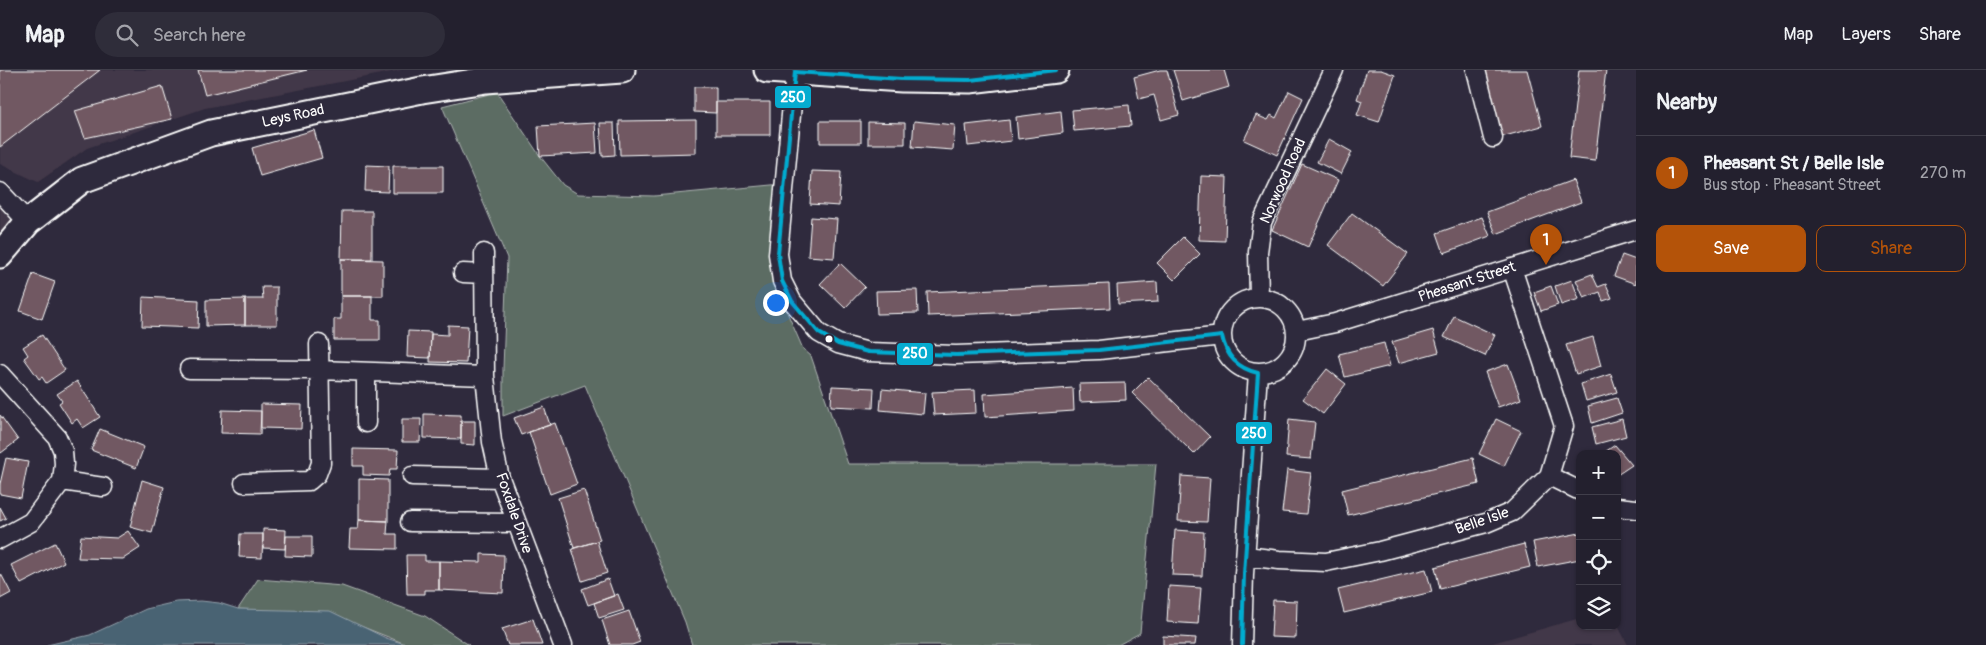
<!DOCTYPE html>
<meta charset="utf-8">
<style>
body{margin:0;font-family:Pangolin,sans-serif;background:#2f2d3a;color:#f1f3f6}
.controls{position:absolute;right:15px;bottom:15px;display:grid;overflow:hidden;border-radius:10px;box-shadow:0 1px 4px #0004}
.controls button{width:45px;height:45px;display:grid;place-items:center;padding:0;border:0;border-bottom:1px solid #403e4a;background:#23202e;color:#f1f3f6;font:25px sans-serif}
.you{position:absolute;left:775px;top:232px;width:18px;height:18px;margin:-12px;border:4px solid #fff;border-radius:50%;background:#1a73e8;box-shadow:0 0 0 8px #1a73e833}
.badge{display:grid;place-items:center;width:32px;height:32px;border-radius:50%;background:#b45309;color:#fff;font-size:16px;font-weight:700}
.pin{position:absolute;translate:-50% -41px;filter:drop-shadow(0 1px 2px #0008)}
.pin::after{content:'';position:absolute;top:26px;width:18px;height:15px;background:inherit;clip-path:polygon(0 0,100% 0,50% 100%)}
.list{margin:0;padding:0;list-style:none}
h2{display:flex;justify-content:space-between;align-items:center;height:65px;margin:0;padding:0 20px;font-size:21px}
h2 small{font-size:16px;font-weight:400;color:#a3a3aa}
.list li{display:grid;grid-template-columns:32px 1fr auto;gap:15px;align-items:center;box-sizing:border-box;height:75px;padding:0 20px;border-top:1px solid #403e4a}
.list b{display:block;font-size:19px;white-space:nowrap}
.list p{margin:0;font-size:16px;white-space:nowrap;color:#a3a3aa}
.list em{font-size:16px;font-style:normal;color:#a3a3aa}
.actions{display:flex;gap:10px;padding:15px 20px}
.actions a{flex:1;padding:11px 0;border:1px solid #b45309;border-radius:10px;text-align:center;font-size:18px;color:#b45309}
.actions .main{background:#b45309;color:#fff}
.icon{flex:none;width:28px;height:28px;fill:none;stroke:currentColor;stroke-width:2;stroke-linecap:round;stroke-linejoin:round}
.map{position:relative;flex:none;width:1636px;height:575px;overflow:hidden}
header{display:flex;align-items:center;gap:30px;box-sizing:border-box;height:70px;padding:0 25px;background:#23202e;border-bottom:1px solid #403e4a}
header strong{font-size:24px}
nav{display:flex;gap:28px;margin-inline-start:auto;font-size:18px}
.search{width:350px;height:45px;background:#2f2d3a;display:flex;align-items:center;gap:12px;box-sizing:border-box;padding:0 18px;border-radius:28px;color:#a3a3aa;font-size:19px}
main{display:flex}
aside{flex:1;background:#23202e}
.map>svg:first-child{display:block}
.built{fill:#433848}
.green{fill:#5c6c64;stroke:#aeb6b2}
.water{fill:#4a6373;stroke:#92a1ab}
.building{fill:#715962;stroke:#fff}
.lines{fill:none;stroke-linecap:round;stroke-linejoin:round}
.street-casing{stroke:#fff;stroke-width:21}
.secondary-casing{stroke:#fff;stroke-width:29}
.street{stroke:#2f2a3d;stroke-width:18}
.secondary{stroke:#2f2a3d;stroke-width:25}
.bus-1-casing{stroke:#2f2a3d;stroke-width:8}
.bus-1{stroke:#06acd0;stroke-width:4}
.bus-dot{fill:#fff;stroke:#2f2a3d;stroke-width:2}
.labels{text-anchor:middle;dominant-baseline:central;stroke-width:4;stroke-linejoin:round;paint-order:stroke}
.street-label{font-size:15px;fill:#fff;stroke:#2f2a3d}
.line-badge{stroke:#2f2a3d;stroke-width:2}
.badge-label{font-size:14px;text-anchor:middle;font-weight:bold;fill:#fff}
</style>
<header>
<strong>Map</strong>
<div class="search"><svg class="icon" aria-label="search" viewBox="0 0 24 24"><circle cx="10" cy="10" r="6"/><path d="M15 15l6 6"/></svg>Search here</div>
<nav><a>Map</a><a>Layers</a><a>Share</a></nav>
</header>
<main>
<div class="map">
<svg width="1636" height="575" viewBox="0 0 1636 575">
<rect width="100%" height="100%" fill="#2f2a3d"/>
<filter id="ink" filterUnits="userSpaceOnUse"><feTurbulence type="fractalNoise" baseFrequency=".02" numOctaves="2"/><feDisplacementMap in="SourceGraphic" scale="10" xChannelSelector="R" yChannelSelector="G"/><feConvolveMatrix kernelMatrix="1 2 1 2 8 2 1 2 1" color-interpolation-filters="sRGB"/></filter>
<g filter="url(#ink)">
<path class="built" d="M 0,0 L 402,0 L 205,38 L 87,78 L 38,112 L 0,94 Z
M 0,137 L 15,155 L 0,170 Z
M 1580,548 L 1580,556 L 1617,556 L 1617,554 L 1628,575 L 1486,575 Z"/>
<path class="green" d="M 497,22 L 540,86 L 563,115 L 578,124 L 654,126 L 782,114 L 777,219 L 803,279 L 811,286 L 848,394 L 1156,394 L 1140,563 L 1118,575 L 692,575 L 685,552 L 585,315 L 503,346 L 503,299 L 507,188 L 442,36 Z
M 258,509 L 342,516 L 425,546 L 469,575 L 408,575 L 358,555 L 259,540 L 238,539 Z"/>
<path class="water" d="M 201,531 L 219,533 L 238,539 L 330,541 L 386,568 L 408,575 L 47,575 L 90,565 L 146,539 L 176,532 Z"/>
<path class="building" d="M 0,0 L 100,0 L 0,77 Z
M 198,0 L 307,0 L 205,25 Z
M 1160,0 L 1167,0 L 1179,45 L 1161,50 L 1154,25 L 1139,29 L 1134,7 Z
M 1173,0 L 1224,0 L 1229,17 L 1183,31 Z
M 1367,0 L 1381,0 L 1395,5 L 1379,52 L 1357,45 L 1362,31 L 1357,29 Z
M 1483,0 L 1527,0 L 1542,56 L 1501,67 Z
M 1579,0 L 1606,0 L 1595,91 L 1569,88 Z
M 162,16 L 172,49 L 85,68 L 75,41 Z
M 694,17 L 716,17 L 716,43 L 694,42 Z
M 1289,21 L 1303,28 L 1277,85 L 1244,70 L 1256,45 L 1268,50 L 1271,45 L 1276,48 Z
M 716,32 L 770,32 L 770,65 L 716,65 Z
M 1129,35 L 1131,56 L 1074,61 L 1072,40 Z
M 1061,41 L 1063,63 L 1018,69 L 1016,47 Z
M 696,50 L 696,83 L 620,85 L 619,51 Z
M 1009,50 L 1011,71 L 968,76 L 966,55 Z
M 820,51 L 861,51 L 861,73 L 820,73 Z
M 914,51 L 955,55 L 953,80 L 912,77 Z
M 868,52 L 905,53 L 905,74 L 868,74 Z
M 595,53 L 597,83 L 540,86 L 538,56 Z
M 600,53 L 614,53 L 615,85 L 602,86 Z
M 314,60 L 322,88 L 260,106 L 252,78 Z
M 1329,69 L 1352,82 L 1341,104 L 1317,92 Z
M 1302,94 L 1338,110 L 1308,177 L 1272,160 Z
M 366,95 L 389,96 L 388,122 L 365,121 Z
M 393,96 L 443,96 L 443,123 L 393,123 Z
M 812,101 L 841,102 L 839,136 L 810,134 Z
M 1201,106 L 1227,107 L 1225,171 L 1199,170 Z
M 1573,110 L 1581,132 L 1496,164 L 1487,142 Z
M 342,141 L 372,141 L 372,189 L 341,189 Z
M 1352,143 L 1408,184 L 1383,216 L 1328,175 Z
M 811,147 L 837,149 L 834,188 L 808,186 Z
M 1482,147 L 1490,166 L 1444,183 L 1437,163 Z
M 1183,167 L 1200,184 L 1174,210 L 1157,193 Z
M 1622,185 L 1636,190 L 1636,214 L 1614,206 Z
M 341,189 L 383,190 L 383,226 L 341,226 Z
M 840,193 L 865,217 L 845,238 L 820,214 Z
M 33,204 L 55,212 L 42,249 L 20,241 Z
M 1592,204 L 1598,217 L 1606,214 L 1612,228 L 1603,231 L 1600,222 L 1584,228 L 1576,210 Z
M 1572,210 L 1579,229 L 1561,235 L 1555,216 Z
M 1157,212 L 1158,232 L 1118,234 L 1117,215 Z
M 1109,214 L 1110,238 L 928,246 L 927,222 Z
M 1551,216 L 1558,235 L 1541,241 L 1534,222 Z
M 262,217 L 277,217 L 277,255 L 245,255 L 245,229 L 263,229 Z
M 917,220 L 918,243 L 877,244 L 876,221 Z
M 341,226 L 372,226 L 372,250 L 380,250 L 380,270 L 334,270 L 334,249 L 341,249 Z
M 143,227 L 199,230 L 198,258 L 142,256 Z
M 245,229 L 245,255 L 206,256 L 206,230 Z
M 1454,246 L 1495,265 L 1485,286 L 1444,267 Z
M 448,255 L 468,256 L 466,293 L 430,292 L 431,264 L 448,265 Z
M 1433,260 L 1439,282 L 1399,293 L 1392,272 Z
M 408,261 L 431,262 L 430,288 L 407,287 Z
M 42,265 L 65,300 L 46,313 L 42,307 L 39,309 L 24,288 L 28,285 L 23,277 Z
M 1593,267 L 1601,296 L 1576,304 L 1566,275 Z
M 1384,273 L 1390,296 L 1345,307 L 1339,284 Z
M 1508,294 L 1521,329 L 1498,337 L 1485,302 Z
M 1327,299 L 1346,314 L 1323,344 L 1303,329 Z
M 1611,304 L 1617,322 L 1586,331 L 1581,314 Z
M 1148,307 L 1210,367 L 1194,384 L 1132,323 Z
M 77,311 L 100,347 L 83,358 L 77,349 L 72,353 L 59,333 L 62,331 L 57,324 Z
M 1125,313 L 1126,330 L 1080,332 L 1079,314 Z
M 832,316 L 874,318 L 873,338 L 831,336 Z
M 1073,318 L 1074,341 L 985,347 L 984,324 Z
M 882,319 L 925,323 L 923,344 L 880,340 Z
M 975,320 L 976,343 L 934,345 L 932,322 Z
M 1617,328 L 1622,343 L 1592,353 L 1588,336 Z
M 261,334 L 302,335 L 301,359 L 261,358 Z
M 544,337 L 550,355 L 521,365 L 514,348 Z
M 222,340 L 261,341 L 260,364 L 221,363 Z
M 424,344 L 461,345 L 461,369 L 424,368 Z
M 0,345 L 18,370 L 1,383 L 0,382 Z
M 402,349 L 421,349 L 420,372 L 402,372 Z
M 1289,349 L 1315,352 L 1311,389 L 1286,387 Z
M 1496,349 L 1521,361 L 1504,396 L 1479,384 Z
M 1622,349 L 1626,366 L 1596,374 L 1592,357 Z
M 461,351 L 475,351 L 475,375 L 461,374 Z
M 555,353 L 577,414 L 550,424 L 529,362 Z
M 100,359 L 144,377 L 136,398 L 91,380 Z
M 1615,375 L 1632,395 L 1617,405 L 1617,384 L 1602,384 Z
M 353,379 L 398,380 L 397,399 L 390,399 L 389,406 L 363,405 L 363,396 L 353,396 Z
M 6,388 L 28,392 L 21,428 L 0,424 L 0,414 Z
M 1473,388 L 1479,414 L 1348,445 L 1342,420 Z
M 1287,400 L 1311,403 L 1306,444 L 1282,442 Z
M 1181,406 L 1210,408 L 1207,452 L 1178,451 Z
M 359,409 L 388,410 L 388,451 L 359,450 Z
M 142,410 L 164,417 L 152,463 L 130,457 Z
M 584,420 L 600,470 L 574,478 L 558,428 Z
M 0,437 L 6,448 L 0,451 Z
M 359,450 L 388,451 L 387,464 L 397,464 L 397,479 L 349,478 L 350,459 L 358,459 Z
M 263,459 L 286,460 L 285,479 L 263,478 Z
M 1175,460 L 1204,462 L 1202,506 L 1172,505 Z
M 128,461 L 140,478 L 123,489 L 78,488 L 81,466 L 117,468 Z
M 1580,463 L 1580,489 L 1538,497 L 1533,472 Z
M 240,464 L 263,464 L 262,488 L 239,487 Z
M 286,466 L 312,466 L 312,487 L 285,486 Z
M 597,471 L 607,503 L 582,511 L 572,479 Z
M 55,473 L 64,492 L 21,514 L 11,495 Z
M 1524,474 L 1530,497 L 1440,519 L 1435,497 Z
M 481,484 L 504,485 L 503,523 L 439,520 L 439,491 L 481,492 Z
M 406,485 L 425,485 L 425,491 L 439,491 L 439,520 L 425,520 L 425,524 L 407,524 Z
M 1426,499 L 1432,522 L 1344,543 L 1338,520 Z
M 1,504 L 11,523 L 0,529 L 0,505 Z
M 608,509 L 614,526 L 588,535 L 582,519 Z
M 1169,516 L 1201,518 L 1198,554 L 1167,552 Z
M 618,524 L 624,540 L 599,548 L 594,533 Z
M 1273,530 L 1297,531 L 1296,568 L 1271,567 Z
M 629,541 L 640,572 L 632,575 L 610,575 L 602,550 Z
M 533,549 L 542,575 L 508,575 L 502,559 Z
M 1163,566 L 1196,568 L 1195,575 L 1163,575 Z"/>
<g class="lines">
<g class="street-casing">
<path id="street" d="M 1476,0 L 1493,68
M 795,2 L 778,184 L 782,211 L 792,231 L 819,263 L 838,274 L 868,282 L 956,285 L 1099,280 L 1222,266
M 0,122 L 28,152
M 484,183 L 485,306 L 492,372 L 500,408 L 563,575
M 463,203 L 484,204
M1222 265a37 37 0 1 1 74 0a37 37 0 1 1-74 0Z
M 1259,228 L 1258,182 L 1262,152 L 1334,0
M 1297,261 L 1335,253 L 1636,160
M 189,299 L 319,300 L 485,306
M 0,304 L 57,367 L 63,381 L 64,394 L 62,411 L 31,452 L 0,469
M 366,353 L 366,302
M 412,406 L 500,408
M 1549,406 L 1580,421
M 62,411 L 103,417
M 244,413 L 309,411 L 317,404 L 321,393 L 319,274
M 1617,437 L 1636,439
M 410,452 L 517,453
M 1246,486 L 1279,490 L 1326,492 L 1380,481 L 1486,453 L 1512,442 L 1549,406 L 1564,356 L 1512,198
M 1242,575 L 1244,504 L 1258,303"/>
</g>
<g class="secondary-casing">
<path id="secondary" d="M 767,0 L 902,9 L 970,10 L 1056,0
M 0,185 L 28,152 L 82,110 L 211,63 L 422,20 L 486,10 L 622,0"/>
</g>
<use href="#street" class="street"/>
<use href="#secondary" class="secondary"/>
<g class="bus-1-casing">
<path id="bus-1" d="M 1056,0 L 970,10 L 902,9 L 795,2 L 778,184 L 782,211 L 792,231 L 819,263 L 838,274 L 868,282 L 956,285 L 1099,280 L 1222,266 C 1226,286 1237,298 1258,303 L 1244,504 L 1242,575"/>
</g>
<use href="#bus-1" class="bus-1"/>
</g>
</g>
<circle class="bus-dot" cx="829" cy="269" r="4.5"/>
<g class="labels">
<g class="street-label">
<text transform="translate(293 46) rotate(-12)">Leys Road</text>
<text transform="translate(1283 111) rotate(-66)">Norwood Road</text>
<text transform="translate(1467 212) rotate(-18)">Pheasant Street</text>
<text transform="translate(514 443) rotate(71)">Foxdale Drive</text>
<text transform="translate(1482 451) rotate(-19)">Belle Isle</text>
</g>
</g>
<g class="line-badge">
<rect x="774" y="15" width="38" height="24" rx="5" fill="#06acd0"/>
<rect x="896" y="272" width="38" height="24" rx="5" fill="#06acd0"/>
<rect x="1235" y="351" width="38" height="24" rx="5" fill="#06acd0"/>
</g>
<g class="badge-label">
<text x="793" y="32">250</text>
<text x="915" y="288">250</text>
<text x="1254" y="368">250</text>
</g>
</svg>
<div class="controls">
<button>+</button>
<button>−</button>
<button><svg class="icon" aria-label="locate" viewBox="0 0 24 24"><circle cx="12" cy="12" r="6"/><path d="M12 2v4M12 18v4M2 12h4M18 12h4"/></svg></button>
<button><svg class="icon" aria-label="layers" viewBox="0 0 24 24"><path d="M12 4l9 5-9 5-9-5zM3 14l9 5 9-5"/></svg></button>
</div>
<div class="you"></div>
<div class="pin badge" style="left:1546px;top:195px">1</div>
</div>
<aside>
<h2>Nearby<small></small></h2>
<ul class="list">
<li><span class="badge">1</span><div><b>Pheasant St / Belle Isle</b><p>Bus stop · Pheasant Street</p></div><em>270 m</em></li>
</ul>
<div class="actions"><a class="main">Save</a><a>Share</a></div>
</aside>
</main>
